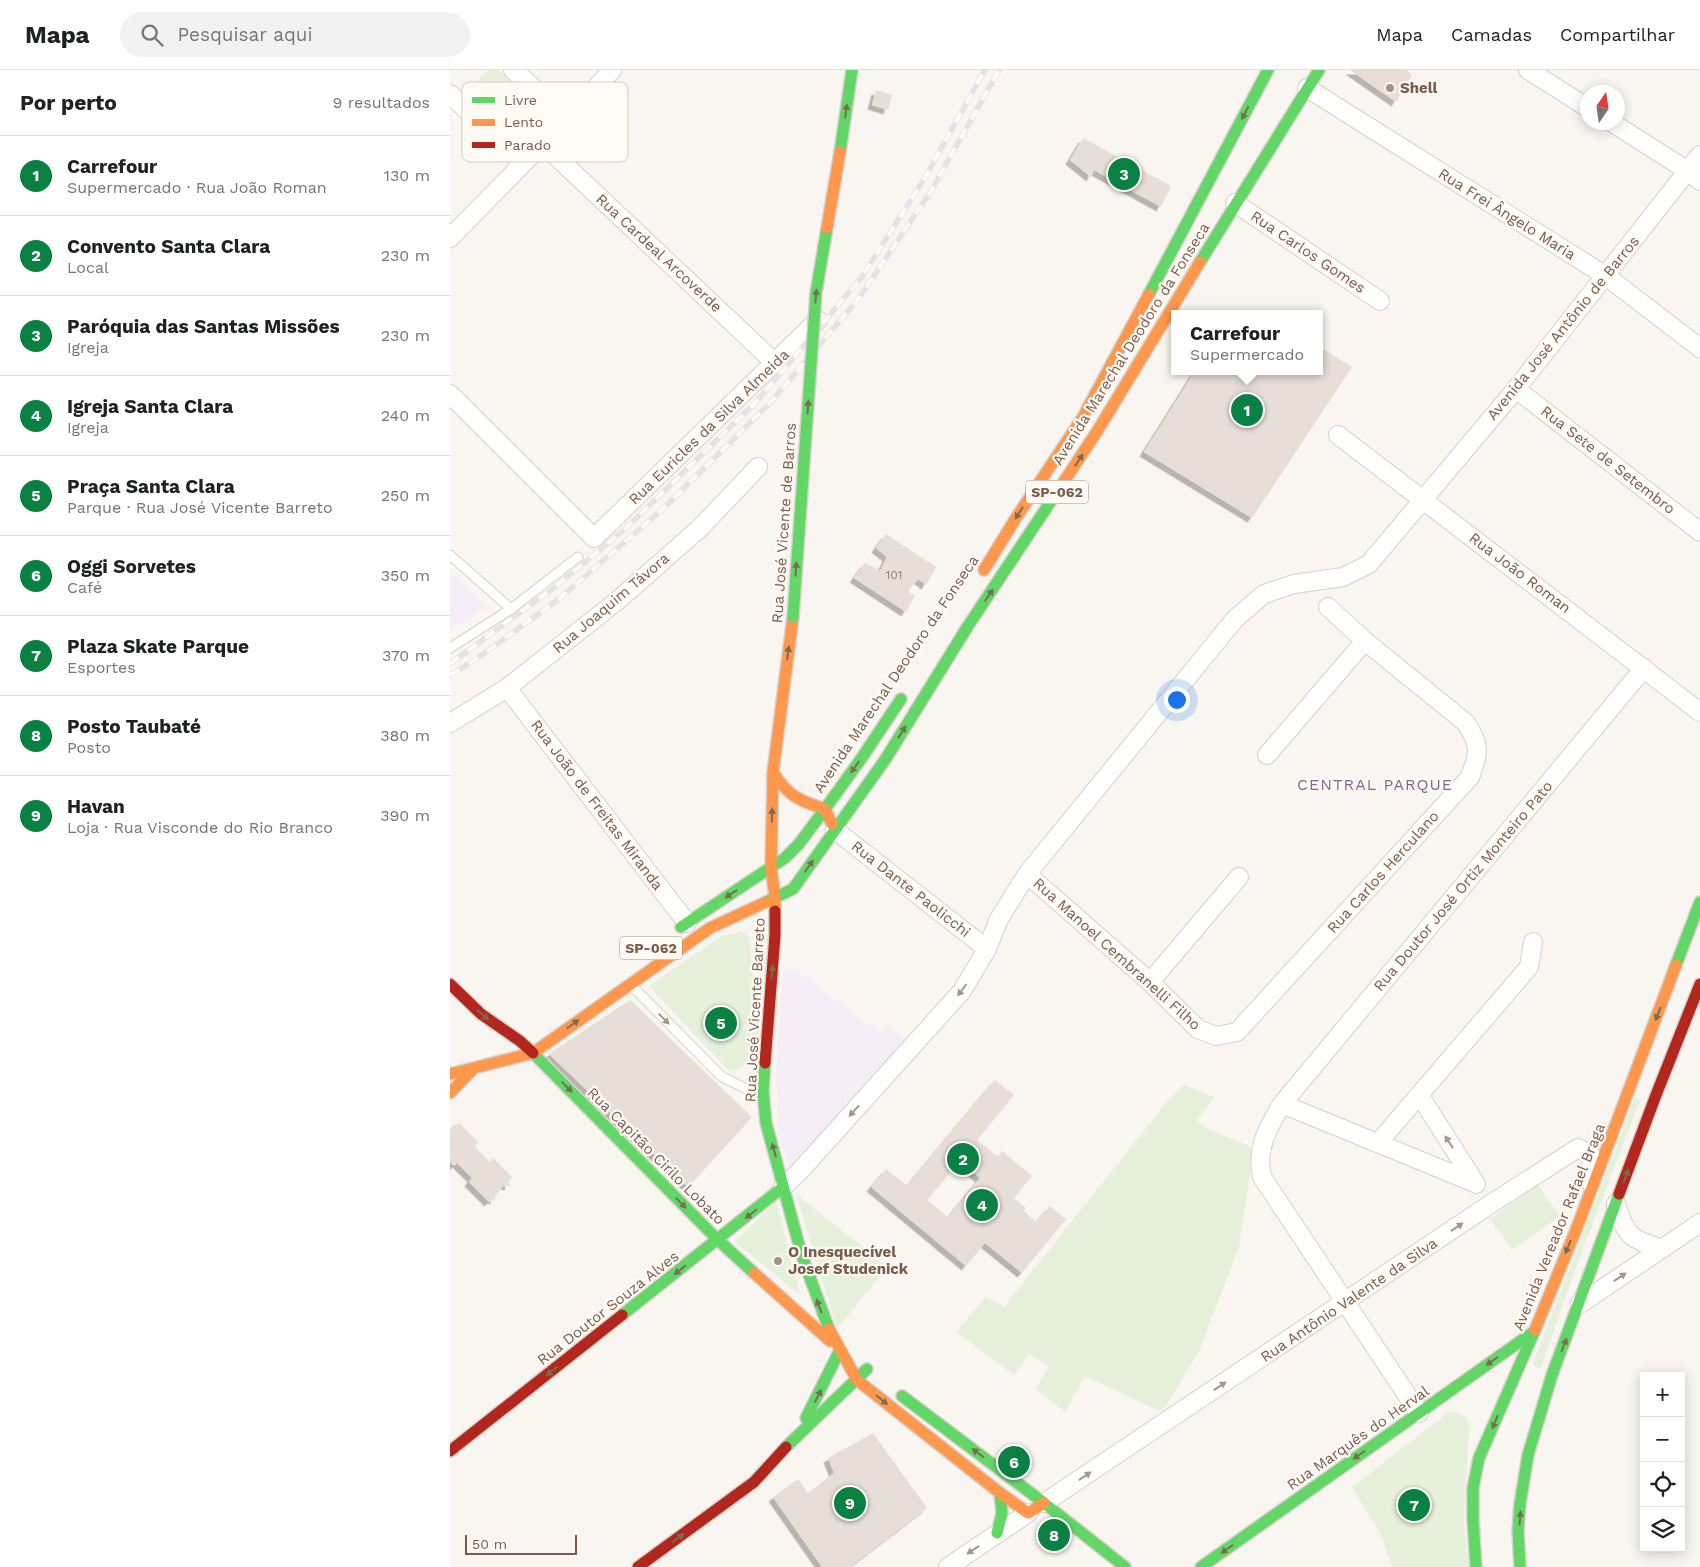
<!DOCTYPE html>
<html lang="pt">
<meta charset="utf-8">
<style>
body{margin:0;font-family:"Work Sans",sans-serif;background:#f2f2f2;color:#202124}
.controls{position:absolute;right:15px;bottom:15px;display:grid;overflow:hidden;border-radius:0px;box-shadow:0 2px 12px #0003}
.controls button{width:45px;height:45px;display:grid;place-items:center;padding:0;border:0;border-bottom:1px solid #e0e0e0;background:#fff;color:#202124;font:25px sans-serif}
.compass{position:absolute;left:1130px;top:15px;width:45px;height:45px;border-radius:50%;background:#fff;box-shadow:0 2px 12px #0003;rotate:13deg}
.scale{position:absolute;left:15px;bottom:12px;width:112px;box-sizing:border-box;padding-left:5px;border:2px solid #7a5c4d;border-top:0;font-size:14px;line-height:18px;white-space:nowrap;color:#7a5c4d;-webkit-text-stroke:4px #fffaf3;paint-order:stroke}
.you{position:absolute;left:726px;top:629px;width:18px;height:18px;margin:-12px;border:4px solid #fff;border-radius:50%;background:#1a73e8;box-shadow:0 0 0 8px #1a73e833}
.badge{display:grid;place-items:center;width:32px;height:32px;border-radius:50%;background:#0b8043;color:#fff;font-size:16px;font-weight:700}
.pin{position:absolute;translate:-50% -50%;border:2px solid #fff;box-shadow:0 1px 5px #0006}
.popup{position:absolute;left:721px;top:240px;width:152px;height:65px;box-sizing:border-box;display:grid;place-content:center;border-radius:0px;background:#fff;filter:drop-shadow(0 1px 4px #0005);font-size:16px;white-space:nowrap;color:#757577}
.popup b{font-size:19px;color:#202124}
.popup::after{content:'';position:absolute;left:50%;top:100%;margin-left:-10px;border:10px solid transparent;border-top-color:#fff}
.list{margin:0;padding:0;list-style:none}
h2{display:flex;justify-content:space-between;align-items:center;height:65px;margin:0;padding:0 20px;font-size:21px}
h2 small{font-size:16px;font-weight:400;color:#757577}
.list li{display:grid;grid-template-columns:32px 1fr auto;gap:15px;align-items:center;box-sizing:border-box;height:80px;padding:0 20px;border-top:1px solid #e0e0e0}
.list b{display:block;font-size:19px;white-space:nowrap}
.list p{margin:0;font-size:16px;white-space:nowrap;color:#757577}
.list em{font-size:16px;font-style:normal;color:#757577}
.icon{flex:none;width:28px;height:28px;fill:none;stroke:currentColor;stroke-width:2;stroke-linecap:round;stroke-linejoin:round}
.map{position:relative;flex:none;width:1250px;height:1497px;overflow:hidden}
header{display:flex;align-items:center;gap:30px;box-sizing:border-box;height:70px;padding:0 25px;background:#fff;border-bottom:1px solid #e0e0e0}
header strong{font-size:24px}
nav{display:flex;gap:28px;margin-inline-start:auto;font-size:18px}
.search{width:350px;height:45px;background:#f2f2f2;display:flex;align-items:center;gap:12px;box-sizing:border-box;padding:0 18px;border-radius:28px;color:#757577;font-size:19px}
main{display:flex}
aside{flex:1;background:#fff}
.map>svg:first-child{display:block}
.education{fill:#f6eef6}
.green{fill:#e7f0db}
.building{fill:#e6ded7;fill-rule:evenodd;filter:url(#shadow)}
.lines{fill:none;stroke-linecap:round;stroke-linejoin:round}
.lane-casing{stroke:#d7d1cb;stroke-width:11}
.street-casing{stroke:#d7d1cb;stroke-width:20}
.fast-casing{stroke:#d9d2cb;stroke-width:14}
.slow-casing{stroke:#d9d2cb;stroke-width:14}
.jam-casing{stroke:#d9d2cb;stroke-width:14}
.lane{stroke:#fefefd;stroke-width:9}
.street{stroke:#fefefd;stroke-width:18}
.fast{stroke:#63d668;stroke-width:11}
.slow{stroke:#ff974d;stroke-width:11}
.jam{stroke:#b3261e;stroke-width:11}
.rail-casing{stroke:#e6e3e7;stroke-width:5.5}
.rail{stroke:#fffaf3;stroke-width:4;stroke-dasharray:11;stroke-linecap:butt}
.fast-bridge-casing{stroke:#d9d2cb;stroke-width:14;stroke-linecap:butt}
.slow-bridge-casing{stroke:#d9d2cb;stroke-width:14;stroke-linecap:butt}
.fast-bridge{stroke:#63d668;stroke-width:11}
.slow-bridge{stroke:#ff974d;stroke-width:11}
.oneway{fill:#776e51}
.oneway2{fill:#a8958b}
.poi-dot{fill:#a69286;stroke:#fffaf3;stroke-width:2}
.labels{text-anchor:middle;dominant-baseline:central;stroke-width:4.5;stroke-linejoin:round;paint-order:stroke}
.number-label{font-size:12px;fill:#977e72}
.shield{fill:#fffaf3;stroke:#a28b7f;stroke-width:1}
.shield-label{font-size:14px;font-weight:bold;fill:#7a5c4d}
.poi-label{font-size:15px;font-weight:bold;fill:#7a5c4d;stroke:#fffaf3;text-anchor:start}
.street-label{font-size:15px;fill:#7a5c4d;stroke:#fffaf3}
.neighbourhood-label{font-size:16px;letter-spacing:1px;fill:#846695;stroke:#fffaf3}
.key{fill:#fffaf3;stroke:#d7cbc1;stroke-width:1}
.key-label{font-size:14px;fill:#7a5c4d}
</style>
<header>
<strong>Mapa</strong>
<div class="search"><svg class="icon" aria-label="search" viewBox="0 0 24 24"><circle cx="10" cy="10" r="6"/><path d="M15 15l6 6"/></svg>Pesquisar aqui</div>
<nav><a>Mapa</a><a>Camadas</a><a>Compartilhar</a></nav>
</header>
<main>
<aside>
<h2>Por perto<small>9 resultados</small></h2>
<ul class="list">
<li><span class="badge">1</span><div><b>Carrefour</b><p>Supermercado · Rua João Roman</p></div><em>130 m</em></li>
<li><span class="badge">2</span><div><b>Convento Santa Clara</b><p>Local</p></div><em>230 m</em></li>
<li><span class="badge">3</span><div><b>Paróquia das Santas Missões</b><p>Igreja</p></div><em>230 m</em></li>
<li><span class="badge">4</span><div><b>Igreja Santa Clara</b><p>Igreja</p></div><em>240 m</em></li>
<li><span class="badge">5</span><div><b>Praça Santa Clara</b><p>Parque · Rua José Vicente Barreto</p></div><em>250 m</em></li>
<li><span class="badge">6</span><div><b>Oggi Sorvetes</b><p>Café</p></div><em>350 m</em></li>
<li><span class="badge">7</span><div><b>Plaza Skate Parque</b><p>Esportes</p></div><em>370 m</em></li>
<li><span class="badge">8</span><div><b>Posto Taubaté</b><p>Posto</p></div><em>380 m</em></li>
<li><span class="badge">9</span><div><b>Havan</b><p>Loja · Rua Visconde do Rio Branco</p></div><em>390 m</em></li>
</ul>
</aside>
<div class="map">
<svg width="1250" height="1497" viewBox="0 0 1250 1497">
<defs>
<filter id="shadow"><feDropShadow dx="-4.5" dy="4.5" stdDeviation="0" flood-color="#0004"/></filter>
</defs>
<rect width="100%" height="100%" fill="#f9f5f0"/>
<path class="education" d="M 0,502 L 37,537 L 0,561 Z
M 346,900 L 431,964 L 439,955 L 461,974 L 341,1104 L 330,1069 L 326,1005 L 333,901 Z"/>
<path class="green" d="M 38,0 L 48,0 L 103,53 L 70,83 L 13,25 Z
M 292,862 L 299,868 L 312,991 L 279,1001 L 199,916 L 273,865 Z
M 734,1015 L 764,1027 L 747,1050 L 755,1058 L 804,1078 L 789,1176 L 750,1279 L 712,1342 L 635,1306 L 615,1342 L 586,1319 L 599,1296 L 579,1284 L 564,1305 L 506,1262 L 536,1227 L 554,1237 L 719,1029 Z
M 1185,1027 L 1190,1031 L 1127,1194 L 1091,1298 L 1086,1298 L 1083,1294 Z
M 1088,1115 L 1110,1146 L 1062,1180 L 1040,1149 Z
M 346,1124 L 438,1197 L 387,1258 Z
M 326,1131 L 350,1225 L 285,1172 Z
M 999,1342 L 1006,1343 L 1015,1346 L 1019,1356 L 1014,1453 L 1019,1497 L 942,1497 L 931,1465 L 902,1417 Z"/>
<path class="building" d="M 900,0 L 957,0 L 962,5 L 946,32 Z
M 426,20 L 442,25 L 438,40 L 422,35 Z
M 633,68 L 721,116 L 711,137 L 644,100 L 641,107 L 620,90 Z
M 870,277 L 902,297 L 802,448 L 694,382 L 745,301 L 870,301 Z
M 436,464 L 486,497 L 476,515 L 468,509 L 458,521 L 465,526 L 456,542 L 404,508 L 415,493 L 430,501 L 437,487 L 426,478 Z
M 180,930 L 302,1047 L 238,1117 L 99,984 Z
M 545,1010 L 564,1025 L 527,1070 L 548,1087 L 552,1081 L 582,1106 L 564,1128 L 576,1138 L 574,1141 L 586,1152 L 600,1136 L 616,1149 L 572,1203 L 535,1173 L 516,1196 L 421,1117 L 436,1099 L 457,1116 ZM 510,1091 L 530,1108 L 498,1147 L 477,1130 Z
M 9,1053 L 28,1072 L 25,1077 L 40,1092 L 43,1088 L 62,1107 L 59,1111 L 60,1115 L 57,1116 L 55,1114 L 45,1126 L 45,1130 L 42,1129 L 39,1132 L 19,1112 L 22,1108 L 7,1093 L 4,1096 L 0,1092 L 0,1059 L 5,1054 L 7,1055 Z
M 423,1363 L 477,1438 L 400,1497 L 372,1497 L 323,1427 L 348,1409 L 358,1423 L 384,1403 L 378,1388 Z"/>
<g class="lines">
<g class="lane-casing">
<path id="lane" d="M 0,485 L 61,539 L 0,578
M 61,539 L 128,487
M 182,916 L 272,1007 L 301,1021 L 313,1021"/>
</g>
<g class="street-casing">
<path id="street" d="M 63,0 L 118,48
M 1078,0 L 1138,38
M 857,18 L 1156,206 L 1250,278
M 0,24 L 72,93
M 1161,52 L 1238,101 L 1250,111
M 93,74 L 325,293
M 785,133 L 930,231
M 0,168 C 54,112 110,58 162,0
M 1066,319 L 1250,462
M 0,324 L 144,468 L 368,250
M 888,365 L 1250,642
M 57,618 L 237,853
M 0,653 L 57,618 L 167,531 L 249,459 L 308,397
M 817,685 L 915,571
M 385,760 L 537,879
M 577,804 L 700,912 L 748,959 L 766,966 L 787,962 L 1020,707 C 1029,682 1031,676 1016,653 L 915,571 L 878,537
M 700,912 L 789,807
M 970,1026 L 1026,1114
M 832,1034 L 1025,1113
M 928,1073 L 1079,897 L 1083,872
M 333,1117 L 350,1101 L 512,921 L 537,879 L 549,849 L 577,804 L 785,549 L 814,524 L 844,514 L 893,507 L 919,494 L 1066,319 L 1250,85
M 1166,1134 C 1176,1166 1180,1169 1212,1179
M 1130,1234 L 1250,1153
M 969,1343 L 812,1107 C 806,1078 817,1059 832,1034 L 1194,598
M 594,1433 L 1039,1135 L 1128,1078 L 1140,1084 L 1142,1097 L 1139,1111
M 498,1497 L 578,1443"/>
</g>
<g class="fast-casing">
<path id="fast" d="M 390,82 L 402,0
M 750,192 L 869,0
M 699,224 L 818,0
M 316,832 L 343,819 L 435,690 L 518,556 L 615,410
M 231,857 L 335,788 L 349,774 L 375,739 L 411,689 L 451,629
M 1226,895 L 1250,832
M 83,983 L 268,1170 L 304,1203
M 315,993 L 313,1021 L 316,1053 L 352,1186 L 379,1259
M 172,1245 L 333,1117
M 452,1326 L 594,1433 L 675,1497
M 356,1348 L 390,1280
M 336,1377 L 417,1299
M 547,1463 L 552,1444 L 550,1423
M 751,1497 L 1082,1263
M 1026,1497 L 1023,1450 L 1023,1418 L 1029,1388 L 1085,1260
M 1070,1497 L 1068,1460 L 1070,1434 L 1078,1385 L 1102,1305 L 1169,1124"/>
</g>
<g class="slow-casing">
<path id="slow" d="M 615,410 L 648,360 L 750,192
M 534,500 L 566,448 L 633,347 L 699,224
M 323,702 C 337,725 349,731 375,739 L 382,754
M 325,841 L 325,828 L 321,797 L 323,702 L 343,547
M 0,1004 L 83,983 L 260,858 L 316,832
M 0,1023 L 23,999
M 304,1203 L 380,1271
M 379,1259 L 407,1310 L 550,1423 L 578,1443 L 594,1433
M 1085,1260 L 1126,1160 L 1226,895"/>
</g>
<g class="jam-casing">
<path id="jam" d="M 0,914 L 31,944 L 70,971 L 83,983
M 315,993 L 325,865 L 325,841
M 1169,1124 L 1206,1025 L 1250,914
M 0,1381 L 172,1245
M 188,1497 L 304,1412 L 336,1377"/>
</g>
<use href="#lane" class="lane"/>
<use href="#street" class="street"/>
<use href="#fast" class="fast"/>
<use href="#slow" class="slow"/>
<use href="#jam" class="jam"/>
<g class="rail-casing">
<path id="rail" d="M 0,594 L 106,516 L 175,459 L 307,331 L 411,208 L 473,111 L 535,0
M 0,605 L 25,590 L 109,529 L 215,437 L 321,332 L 409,228 L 481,121 L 549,0"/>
</g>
<use href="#rail" class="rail"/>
<g class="fast-bridge-casing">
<path id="fast-bridge" d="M 343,547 L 366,223 L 377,158"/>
</g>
<g class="slow-bridge-casing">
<path id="slow-bridge" d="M 377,158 L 390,82"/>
</g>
<use href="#fast-bridge" class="fast-bridge"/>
<use href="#slow-bridge" class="slow-bridge"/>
</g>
<defs><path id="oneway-solid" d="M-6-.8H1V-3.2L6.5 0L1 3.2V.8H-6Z" transform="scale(1.25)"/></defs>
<g class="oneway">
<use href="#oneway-solid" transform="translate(396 41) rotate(-82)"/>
<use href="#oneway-solid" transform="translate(795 43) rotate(118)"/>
<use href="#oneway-solid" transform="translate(366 226) rotate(-84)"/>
<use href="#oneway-solid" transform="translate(358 337) rotate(-86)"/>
<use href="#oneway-solid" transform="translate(629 390) rotate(-56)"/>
<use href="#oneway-solid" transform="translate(569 443) rotate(123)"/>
<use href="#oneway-solid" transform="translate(346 499) rotate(-86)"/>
<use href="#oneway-solid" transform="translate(539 525) rotate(-56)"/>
<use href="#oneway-solid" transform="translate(338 583) rotate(-83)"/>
<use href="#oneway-solid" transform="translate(452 662) rotate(-58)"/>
<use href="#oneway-solid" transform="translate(405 697) rotate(126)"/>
<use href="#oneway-solid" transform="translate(322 745) rotate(-89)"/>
<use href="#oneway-solid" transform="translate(359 796) rotate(-55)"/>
<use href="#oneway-solid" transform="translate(281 824) rotate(146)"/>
<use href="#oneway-solid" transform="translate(322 902) rotate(-85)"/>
<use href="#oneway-solid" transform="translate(1208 944) rotate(111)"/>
<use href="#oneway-solid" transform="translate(33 945) rotate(41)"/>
<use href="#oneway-solid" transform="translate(123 954) rotate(-35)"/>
<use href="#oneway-solid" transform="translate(117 1017) rotate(45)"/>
<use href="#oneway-solid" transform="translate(324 1080) rotate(-105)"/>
<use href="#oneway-solid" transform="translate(1176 1106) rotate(-70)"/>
<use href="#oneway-solid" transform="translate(231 1133) rotate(45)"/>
<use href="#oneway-solid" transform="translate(301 1144) rotate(141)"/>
<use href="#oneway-solid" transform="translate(1118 1177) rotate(113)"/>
<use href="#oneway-solid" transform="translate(230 1200) rotate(142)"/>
<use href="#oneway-solid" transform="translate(369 1236) rotate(-110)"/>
<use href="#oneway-solid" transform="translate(1114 1275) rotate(-69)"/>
<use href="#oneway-solid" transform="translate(1042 1291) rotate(145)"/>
<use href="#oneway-solid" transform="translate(102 1301) rotate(142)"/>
<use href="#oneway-solid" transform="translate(368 1326) rotate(-63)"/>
<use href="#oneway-solid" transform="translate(432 1330) rotate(39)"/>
<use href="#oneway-solid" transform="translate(1045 1352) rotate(113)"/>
<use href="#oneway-solid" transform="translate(528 1383) rotate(-143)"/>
<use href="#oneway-solid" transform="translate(909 1385) rotate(145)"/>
<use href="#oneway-solid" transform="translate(1070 1448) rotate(-86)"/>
<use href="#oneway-solid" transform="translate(228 1468) rotate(-36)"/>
<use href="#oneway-solid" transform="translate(777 1479) rotate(145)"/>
</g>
<g class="oneway2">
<use href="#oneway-solid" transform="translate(512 920) rotate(127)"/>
<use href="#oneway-solid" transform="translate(214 949) rotate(45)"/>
<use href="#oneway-solid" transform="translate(404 1041) rotate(132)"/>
<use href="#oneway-solid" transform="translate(999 1072) rotate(-123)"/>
<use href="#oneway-solid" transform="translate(1007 1157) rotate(-34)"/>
<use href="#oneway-solid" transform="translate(1170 1207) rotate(-34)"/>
<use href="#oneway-solid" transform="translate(770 1316) rotate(-34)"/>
<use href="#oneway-solid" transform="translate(635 1406) rotate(-34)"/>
<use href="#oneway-solid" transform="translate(523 1480) rotate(146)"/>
</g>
<g class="poi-dot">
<circle cx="940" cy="18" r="5"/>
<circle cx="328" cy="1191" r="5"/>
</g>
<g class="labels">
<g class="number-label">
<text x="444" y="505">101</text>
</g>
<g class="shield">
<rect x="576" y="410.5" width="62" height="23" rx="4"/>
<rect x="170" y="866.5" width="62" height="23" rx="4"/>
</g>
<g class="shield-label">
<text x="607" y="422">SP-062</text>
<text x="201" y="878">SP-062</text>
</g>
<g class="poi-label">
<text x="950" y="18">Shell</text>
<text x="338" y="1182">O Inesquecível<tspan x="338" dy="17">Josef Studenick</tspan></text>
</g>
<g class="street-label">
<text transform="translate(1057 144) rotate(32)">Rua Frei Ângelo Maria</text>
<text transform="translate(858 182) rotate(34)">Rua Carlos Gomes</text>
<text transform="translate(209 183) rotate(43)">Rua Cardeal Arcoverde</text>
<text transform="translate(1113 258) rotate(-51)">Avenida José Antônio de Barros</text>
<text transform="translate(681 274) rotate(-58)">Avenida Marechal Deodoro da Fonseca</text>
<text transform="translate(259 357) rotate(-44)">Rua Euricles da Silva Almeida</text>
<text transform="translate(1158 390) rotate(38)">Rua Sete de Setembro</text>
<text transform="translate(334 453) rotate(-86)">Rua José Vicente de Barros</text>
<text transform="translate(1070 503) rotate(37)">Rua João Roman</text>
<text transform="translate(161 533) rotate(-40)">Rua Joaquim Távora</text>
<text transform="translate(446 604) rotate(-56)">Avenida Marechal Deodoro da Fonseca</text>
<text transform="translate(147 735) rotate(53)">Rua João de Freitas Miranda</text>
<text transform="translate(933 802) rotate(-48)">Rua Carlos Herculano</text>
<text transform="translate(1013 816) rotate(-50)">Rua Doutor José Ortiz Monteiro Pato</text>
<text transform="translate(461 819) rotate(38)">Rua Dante Paolicchi</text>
<text transform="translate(667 884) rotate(42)">Rua Manoel Cembranelli Filho</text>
<text transform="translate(305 940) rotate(-87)">Rua José Vicente Barreto</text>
<text transform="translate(206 1086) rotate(45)">Rua Capitão Cirilo Lobato</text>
<text transform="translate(1109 1157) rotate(-68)">Avenida Vereador Rafael Braga</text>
<text transform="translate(899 1230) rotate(-34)">Rua Antônio Valente da Silva</text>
<text transform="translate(158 1238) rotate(-38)">Rua Doutor Souza Alves</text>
<text transform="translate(908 1368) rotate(-35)">Rua Marquês do Herval</text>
</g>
<g class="neighbourhood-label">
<text x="925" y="714">CENTRAL PARQUE</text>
</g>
</g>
<rect x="12" y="12" width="166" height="80" rx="8" class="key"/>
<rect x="22" y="27" width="23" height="6" fill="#63d668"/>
<rect x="22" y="49" width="23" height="7" fill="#ff974d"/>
<rect x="22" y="72" width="23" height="6" fill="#b3261e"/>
<g class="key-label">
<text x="54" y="35">Livre</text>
<text x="54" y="57">Lento</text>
<text x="54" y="80">Parado</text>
</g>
</svg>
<div class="controls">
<button>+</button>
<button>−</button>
<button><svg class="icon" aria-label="locate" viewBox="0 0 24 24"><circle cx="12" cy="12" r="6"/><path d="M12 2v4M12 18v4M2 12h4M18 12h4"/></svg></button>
<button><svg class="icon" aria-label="layers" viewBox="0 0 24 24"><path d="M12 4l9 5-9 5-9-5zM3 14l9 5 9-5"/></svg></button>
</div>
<svg class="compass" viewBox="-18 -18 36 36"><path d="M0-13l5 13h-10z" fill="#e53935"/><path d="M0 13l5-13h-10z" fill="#757577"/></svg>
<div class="scale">50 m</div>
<div class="you"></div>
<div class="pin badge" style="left:797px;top:340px">1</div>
<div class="popup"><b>Carrefour</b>Supermercado</div>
<div class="pin badge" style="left:513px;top:1089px">2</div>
<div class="pin badge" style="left:674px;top:104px">3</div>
<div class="pin badge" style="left:532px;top:1135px">4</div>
<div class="pin badge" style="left:271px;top:953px">5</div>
<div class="pin badge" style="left:564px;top:1392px">6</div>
<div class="pin badge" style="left:964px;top:1435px">7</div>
<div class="pin badge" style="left:604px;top:1465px">8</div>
<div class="pin badge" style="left:400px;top:1433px">9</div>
</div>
</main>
